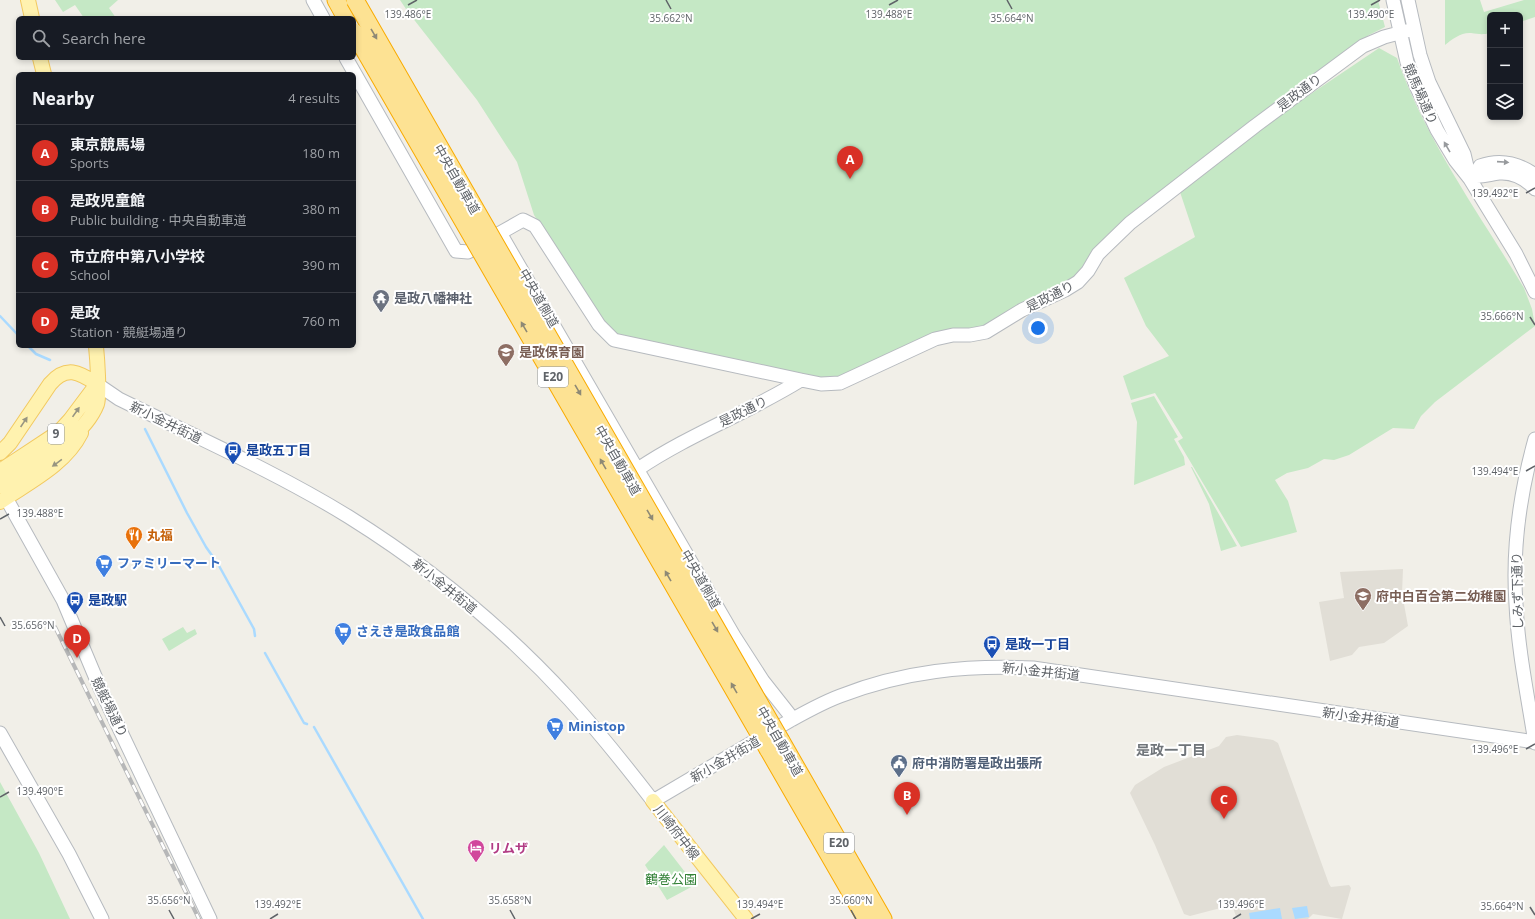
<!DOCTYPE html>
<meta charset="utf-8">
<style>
body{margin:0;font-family:"Open Sans","Noto Sans JP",sans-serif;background:#242831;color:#f1f3f6}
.controls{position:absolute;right:12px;top:12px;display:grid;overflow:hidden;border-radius:6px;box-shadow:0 2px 6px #0003}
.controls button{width:36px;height:36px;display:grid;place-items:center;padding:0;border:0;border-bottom:1px solid #363941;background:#171b24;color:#f1f3f6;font:20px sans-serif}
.you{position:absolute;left:1038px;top:328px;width:14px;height:14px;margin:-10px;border:3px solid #fff;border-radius:50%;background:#1a73e8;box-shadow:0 0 0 6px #1a73e833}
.badge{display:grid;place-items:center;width:26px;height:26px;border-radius:50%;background:#d93025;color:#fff;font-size:13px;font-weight:700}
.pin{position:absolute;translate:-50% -33px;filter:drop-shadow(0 1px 2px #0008)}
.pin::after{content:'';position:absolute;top:21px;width:14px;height:12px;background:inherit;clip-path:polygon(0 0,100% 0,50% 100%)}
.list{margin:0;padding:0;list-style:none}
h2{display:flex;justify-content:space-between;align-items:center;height:52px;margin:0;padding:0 16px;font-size:17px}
h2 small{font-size:13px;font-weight:400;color:#9ea1a6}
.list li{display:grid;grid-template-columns:26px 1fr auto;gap:12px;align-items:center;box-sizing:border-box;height:56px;padding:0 16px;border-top:1px solid #363941}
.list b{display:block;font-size:15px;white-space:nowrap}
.list p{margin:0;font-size:13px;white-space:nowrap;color:#9ea1a6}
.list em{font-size:13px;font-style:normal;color:#9ea1a6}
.icon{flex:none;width:22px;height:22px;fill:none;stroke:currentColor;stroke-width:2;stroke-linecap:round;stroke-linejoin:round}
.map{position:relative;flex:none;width:1535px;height:919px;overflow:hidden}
.search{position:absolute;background:#171b24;box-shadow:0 2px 6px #0003;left:16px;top:16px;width:340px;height:44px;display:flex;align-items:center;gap:10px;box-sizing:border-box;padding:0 14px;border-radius:6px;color:#9ea1a6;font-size:15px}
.panel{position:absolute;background:#171b24;box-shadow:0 2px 6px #0003;left:16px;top:72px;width:340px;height:276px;border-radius:6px}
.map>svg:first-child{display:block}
.education{fill:#e1ded6}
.green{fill:#c5e8c5}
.water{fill:#aadaff}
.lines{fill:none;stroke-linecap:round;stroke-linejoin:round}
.stream{stroke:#aadaff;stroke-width:2.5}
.secondary-casing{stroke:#b6babf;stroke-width:15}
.primary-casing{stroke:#f2c960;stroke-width:16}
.highway-casing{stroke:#f9ab00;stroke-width:19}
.secondary{stroke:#fff;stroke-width:13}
.primary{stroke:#fff2af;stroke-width:14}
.highway{stroke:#fde293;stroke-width:17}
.rail-casing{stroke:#b6b7b8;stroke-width:4}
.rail{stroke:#fff;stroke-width:2.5;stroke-dasharray:8;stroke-linecap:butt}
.highway-bridge-casing{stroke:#f9ab00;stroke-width:19;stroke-linecap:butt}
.highway-bridge{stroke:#fde293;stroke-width:17}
.oneway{fill:#8e8975}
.oneway2{fill:#979a9d}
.oneway3{fill:#979581}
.ticks{fill:none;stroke:#5f6368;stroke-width:1.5}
.labels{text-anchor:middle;stroke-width:4;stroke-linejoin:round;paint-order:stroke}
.shield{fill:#fff;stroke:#8f9295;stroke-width:1}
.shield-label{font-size:12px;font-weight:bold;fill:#5f6368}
.street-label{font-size:13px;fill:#5f6368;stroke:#fff}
.worship-label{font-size:13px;font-weight:bold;fill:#5b616d;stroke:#fff;text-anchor:start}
.education-label{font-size:13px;font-weight:bold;fill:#785e54;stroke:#fff;text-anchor:start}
.transit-label{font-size:13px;font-weight:bold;fill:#164399;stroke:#fff;text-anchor:start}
.food-label{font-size:13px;font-weight:bold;fill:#c56008;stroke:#fff;text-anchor:start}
.shop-label{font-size:13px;font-weight:bold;fill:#366cbe;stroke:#fff;text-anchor:start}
.service-label{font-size:13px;font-weight:bold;fill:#4e5e75;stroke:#fff;text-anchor:start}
.hotel-label{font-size:13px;font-weight:bold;fill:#b23c85;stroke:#fff;text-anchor:start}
.park-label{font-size:13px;fill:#348238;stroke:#fff}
.neighbourhood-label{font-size:14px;font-weight:bold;fill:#70757a;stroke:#fff}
.ticks-label{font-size:10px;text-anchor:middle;fill:#5f6368;stroke:#fff;stroke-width:4;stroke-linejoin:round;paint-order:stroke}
</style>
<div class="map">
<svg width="1535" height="919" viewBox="0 0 1535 919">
<rect width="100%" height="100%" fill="#f1efe8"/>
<path class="education" d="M1403 569 1402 593 1408 626 1384 643 1359 647 1352 655 1330 661 1319 602 1344 598 1340 572Z
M1237 735 1273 740 1278 743 1329 884 1331 887 1349 885 1351 888 1342 919 1313 914 1308 919H1237L1232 905 1190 916 1184 914 1155 845 1130 793 1135 785 1164 767 1219 746 1226 737Z"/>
<path class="green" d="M55 0H118L109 8 116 18H84L75 5 63 12Z
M400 0H1378L1385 27 1369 35 1262 114 1107 235 1091 254 1073 280 990 324 846 376 822 379 612 336 534 215 517 162 477 100 408 12Z
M1445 0H1480L1484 12 1524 0H1535V17L1520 22V15H1490V33C1482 35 1479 34 1471 33 1462 32 1452 39 1445 45Z
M1379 48 1397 58C1426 141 1479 213 1524 288L1532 309 1535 326 1435 402 1421 416 1414 429 1393 428 1349 455 1334 460 1324 459 1308 468 1287 473 1275 480 1288 501 1297 532 1241 547 1178 441 1183 438 1155 393 1131 400 1123 376 1169 356 1146 326 1124 278 1195 237 1180 192 1247 137Z
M1154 396 1178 437 1174 439 1184 457 1185 465 1134 485 1137 422 1131 403Z
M1191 467H1192L1237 546 1221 551 1209 504Z
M183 627 187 633 195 629 197 634 169 651 162 639Z
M0 782 39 853 70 919H0Z
M664 845 695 885 667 900 645 865Z"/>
<path class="water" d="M1307 906 1309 917 1295 919 1292 908Z
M1280 908 1282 919H1250L1249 913Z"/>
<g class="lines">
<path class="stream" d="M0 316 18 335
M28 346 36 354 50 360
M145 429 187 513 206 547 218 564 254 629 255 636
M265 653 304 723 307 724
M314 727 423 919"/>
<defs>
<path id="secondary" d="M313 0 323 18
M1393 0 1407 62 1417 88 1437 130 1455 160 1470 179 1516 254 1535 292
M1408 0 1420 55 1429 82 1464 154 1469 175
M346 58 456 251 468 252 500 233 734 636 763 681 793 719
M1474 176C1483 177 1490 174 1499 173 1513 172 1526 179 1535 189
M1470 179 1474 176 1480 166C1500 159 1518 163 1535 175
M500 233 523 220 535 226 599 325 614 340 801 380
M97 384 119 399C196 437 276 472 349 517 429 567 505 629 569 699 598 731 626 766 653 801 692 778 731 755 770 732 793 719 816 705 840 696 904 671 966 665 1033 668L1535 742
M1535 439C1520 493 1512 548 1516 604 1518 651 1528 697 1535 743
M638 469C690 434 748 413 801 380L821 384 840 383 935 339 953 335H970L986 332 1022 310 1065 290 1078 282 1088 271 1098 254 1130 223 1255 126 1363 46 1384 37 1414 29
M6 498 63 600 100 688 210 919
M0 733 69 854 102 919"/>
<path id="primary" d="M28 0 32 18
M40 58 44 74
M0 453 10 443 50 384C66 365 79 372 97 384
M0 471 59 432 70 420 97 384
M0 486C31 465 83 440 97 404 100 396 97 356 96 346
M0 502C29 482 65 465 81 433
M653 801 746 919"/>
<path id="highway" d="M336 0 346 18
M781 741 883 919
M768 749 866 919"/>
</defs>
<use href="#secondary" class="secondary-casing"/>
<use href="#primary" class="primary-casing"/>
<use href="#highway" class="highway-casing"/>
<use href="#secondary" class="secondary"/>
<use href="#primary" class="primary"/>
<use href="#highway" class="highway"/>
<defs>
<path id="rail" d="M55 627 199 919"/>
</defs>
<use href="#rail" class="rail-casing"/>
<use href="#rail" class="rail"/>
<defs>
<path id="highway-bridge" d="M355 0 781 741
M354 32 768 749"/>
</defs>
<use href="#highway-bridge" class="highway-bridge-casing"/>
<use href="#highway-bridge" class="highway-bridge"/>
</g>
<defs><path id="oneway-solid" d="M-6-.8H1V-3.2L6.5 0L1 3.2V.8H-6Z"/></defs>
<g class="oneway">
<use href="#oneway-solid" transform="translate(374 34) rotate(60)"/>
<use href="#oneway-solid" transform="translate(524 327) rotate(-120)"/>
<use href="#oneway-solid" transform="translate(578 390) rotate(60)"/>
<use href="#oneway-solid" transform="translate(603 464) rotate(-120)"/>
<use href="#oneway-solid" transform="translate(650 515) rotate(60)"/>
<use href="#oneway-solid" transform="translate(668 576) rotate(-120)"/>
<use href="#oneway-solid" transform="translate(715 627) rotate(60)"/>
<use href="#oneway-solid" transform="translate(734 688) rotate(-120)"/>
</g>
<g class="oneway2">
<use href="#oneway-solid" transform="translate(1447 147) rotate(-120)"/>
<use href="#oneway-solid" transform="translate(1503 162) rotate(4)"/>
</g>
<g class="oneway3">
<use href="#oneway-solid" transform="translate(76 412) rotate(-55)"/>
<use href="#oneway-solid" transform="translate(24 422) rotate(-56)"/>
<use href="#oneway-solid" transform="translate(57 463) rotate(144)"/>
</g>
<path class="ticks" d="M666 0 671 9M1007 0 1012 9M408 5 417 0M889 5 898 0M1371 5 1380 0M1526 193 1535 188M1530 317 1535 325M1526 471 1535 466M0 519 9 514M0 617 5 626M1526 749 1535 744M0 797 9 792M1530 907 1535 915M169 910 174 919M510 910 515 919M851 910 856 919M270 919 278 914M751 919 760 914M1233 919 1241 914"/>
<defs>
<symbol id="temple-pin" viewBox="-11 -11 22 30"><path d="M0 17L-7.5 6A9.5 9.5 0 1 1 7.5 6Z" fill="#6b7280" stroke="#fff"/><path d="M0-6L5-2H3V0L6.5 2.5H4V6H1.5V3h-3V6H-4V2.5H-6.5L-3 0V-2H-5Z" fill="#fff"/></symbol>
<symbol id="school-pin" viewBox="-11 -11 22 30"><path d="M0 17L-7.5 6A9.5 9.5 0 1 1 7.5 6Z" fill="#8d6e63" stroke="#fff"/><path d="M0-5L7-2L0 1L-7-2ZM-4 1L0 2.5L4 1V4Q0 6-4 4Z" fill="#fff"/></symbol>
<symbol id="bus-pin" viewBox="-11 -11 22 30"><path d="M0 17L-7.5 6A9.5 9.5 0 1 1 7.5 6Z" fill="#1a4fb4" stroke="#fff"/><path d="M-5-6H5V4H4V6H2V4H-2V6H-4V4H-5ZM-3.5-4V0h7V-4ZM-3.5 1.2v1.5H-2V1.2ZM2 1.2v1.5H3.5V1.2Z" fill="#fff"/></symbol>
<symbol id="restaurant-pin" viewBox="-11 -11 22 30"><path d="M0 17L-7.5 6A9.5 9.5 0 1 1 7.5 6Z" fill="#e8710a" stroke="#fff"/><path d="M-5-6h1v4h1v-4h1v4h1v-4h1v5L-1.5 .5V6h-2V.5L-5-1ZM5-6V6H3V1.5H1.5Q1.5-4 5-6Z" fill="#fff"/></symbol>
<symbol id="supermarket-pin" viewBox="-11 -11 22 30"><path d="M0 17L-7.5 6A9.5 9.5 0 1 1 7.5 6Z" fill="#3f7fe0" stroke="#fff"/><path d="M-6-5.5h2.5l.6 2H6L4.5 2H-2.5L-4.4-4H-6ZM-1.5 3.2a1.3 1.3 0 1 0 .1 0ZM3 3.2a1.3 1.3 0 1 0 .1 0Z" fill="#fff"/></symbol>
<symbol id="civic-pin" viewBox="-11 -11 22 30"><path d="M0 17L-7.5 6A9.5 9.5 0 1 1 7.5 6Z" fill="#5c6f8a" stroke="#fff"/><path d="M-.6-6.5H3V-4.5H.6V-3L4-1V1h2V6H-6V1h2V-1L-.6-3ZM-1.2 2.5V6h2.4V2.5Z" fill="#fff"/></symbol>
<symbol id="hotel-pin" viewBox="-11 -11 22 30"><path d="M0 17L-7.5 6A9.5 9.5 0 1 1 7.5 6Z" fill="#d1479c" stroke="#fff"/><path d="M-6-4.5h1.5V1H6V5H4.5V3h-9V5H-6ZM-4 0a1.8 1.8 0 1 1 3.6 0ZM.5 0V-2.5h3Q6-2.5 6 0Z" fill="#fff"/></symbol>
</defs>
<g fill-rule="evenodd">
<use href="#temple-pin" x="371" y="288" width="20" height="27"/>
<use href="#school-pin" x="496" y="342" width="20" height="27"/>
<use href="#bus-pin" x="223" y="440" width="20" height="27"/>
<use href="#restaurant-pin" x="124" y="525" width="20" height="27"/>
<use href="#supermarket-pin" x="94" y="553" width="20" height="27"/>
<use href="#school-pin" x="1353" y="586" width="20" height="27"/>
<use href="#bus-pin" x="65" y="590" width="20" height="27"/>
<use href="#supermarket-pin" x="333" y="621" width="20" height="27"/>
<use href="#bus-pin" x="982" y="634" width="20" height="27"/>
<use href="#supermarket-pin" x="545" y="716" width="20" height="27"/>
<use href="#civic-pin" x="889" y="753" width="20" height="27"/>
<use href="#hotel-pin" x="466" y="838" width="20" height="27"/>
</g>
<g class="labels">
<g class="shield">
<rect x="538" y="367" width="30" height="20" rx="3"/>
<rect x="48" y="424" width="16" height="20" rx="3"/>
<rect x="824" y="833" width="30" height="20" rx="3"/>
</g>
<g class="shield-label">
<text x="553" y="381">E20</text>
<text x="56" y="438">9</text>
<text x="839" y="847">E20</text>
</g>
<g class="street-label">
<text transform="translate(1299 92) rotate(-37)" y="5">是政通り</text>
<text transform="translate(1421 94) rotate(66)" y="5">競馬場通り</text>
<text transform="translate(457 179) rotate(60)" y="5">中央自動車道</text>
<text transform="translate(1050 296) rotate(-27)" y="5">是政通り</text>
<text transform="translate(539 298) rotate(60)" y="5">中央道側道</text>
<text transform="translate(743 411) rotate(-26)" y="5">是政通り</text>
<text transform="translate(166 422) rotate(26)" y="5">新小金井街道</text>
<text transform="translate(618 460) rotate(60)" y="5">中央自動車道</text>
<text transform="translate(701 579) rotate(60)" y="5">中央道側道</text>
<text transform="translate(445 586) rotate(39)" y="5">新小金井街道</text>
<text transform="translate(1517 591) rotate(-91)" y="5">しみず下通り</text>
<text transform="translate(1041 671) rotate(6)" y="5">新小金井街道</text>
<text transform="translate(110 707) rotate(64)" y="5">競艇場通り</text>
<text transform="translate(1361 717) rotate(8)" y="5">新小金井街道</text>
<text transform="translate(780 741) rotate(60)" y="5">中央自動車道</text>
<text transform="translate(725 759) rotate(-30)" y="5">新小金井街道</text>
<text transform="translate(677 832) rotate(52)" y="5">川崎府中線</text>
</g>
<g class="worship-label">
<text x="394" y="303">是政八幡神社</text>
</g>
<g class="education-label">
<text x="519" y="357">是政保育園</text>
<text x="1376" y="601">府中白百合第二幼稚園</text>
</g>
<g class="transit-label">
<text x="246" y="455">是政五丁目</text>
<text x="88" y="605">是政駅</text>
<text x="1005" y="649">是政一丁目</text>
</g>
<g class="food-label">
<text x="147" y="540">丸福</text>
</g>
<g class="shop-label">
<text x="117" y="568">ファミリーマート</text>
<text x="356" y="636">さえき是政食品館</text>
<text x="568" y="731">Ministop</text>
</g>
<g class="service-label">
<text x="912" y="768">府中消防署是政出張所</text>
</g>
<g class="hotel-label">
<text x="489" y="853">リムザ</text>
</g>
<g class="park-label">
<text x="671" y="884">鶴巻公園</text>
</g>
<g class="neighbourhood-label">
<text x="1171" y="755">是政一丁目</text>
</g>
</g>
<g class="ticks-label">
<text x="408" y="18">139.486°E</text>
<text x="889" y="18">139.488°E</text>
<text x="1371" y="18">139.490°E</text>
<text x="671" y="22">35.662°N</text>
<text x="1012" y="22">35.664°N</text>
<text x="1495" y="197">139.492°E</text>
<text x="1502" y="320">35.666°N</text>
<text x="1495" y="475">139.494°E</text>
<text x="40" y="517">139.488°E</text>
<text x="33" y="629">35.656°N</text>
<text x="1495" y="753">139.496°E</text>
<text x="40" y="795">139.490°E</text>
<text x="169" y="904">35.656°N</text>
<text x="510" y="904">35.658°N</text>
<text x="851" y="904">35.660°N</text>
<text x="278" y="908">139.492°E</text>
<text x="760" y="908">139.494°E</text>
<text x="1241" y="908">139.496°E</text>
<text x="1502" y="910">35.664°N</text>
</g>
</svg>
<div class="controls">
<button>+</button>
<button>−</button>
<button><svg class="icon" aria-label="layers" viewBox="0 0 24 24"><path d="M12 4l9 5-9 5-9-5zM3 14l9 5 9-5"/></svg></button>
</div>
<div class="you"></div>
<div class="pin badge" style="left:850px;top:179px">A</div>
<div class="pin badge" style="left:907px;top:815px">B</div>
<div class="pin badge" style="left:1224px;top:819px">C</div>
<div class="pin badge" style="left:77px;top:658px">D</div>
<div class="search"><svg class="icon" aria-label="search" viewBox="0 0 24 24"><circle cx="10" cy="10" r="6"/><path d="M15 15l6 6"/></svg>Search here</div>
<section class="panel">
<h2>Nearby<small>4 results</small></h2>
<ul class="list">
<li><span class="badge">A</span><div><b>東京競馬場</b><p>Sports</p></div><em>180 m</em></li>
<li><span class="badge">B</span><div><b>是政児童館</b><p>Public building · 中央自動車道</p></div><em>380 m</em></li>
<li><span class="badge">C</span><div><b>市立府中第八小学校</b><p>School</p></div><em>390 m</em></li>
<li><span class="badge">D</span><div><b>是政</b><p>Station · 競艇場通り</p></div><em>760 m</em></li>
</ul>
</section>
</div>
